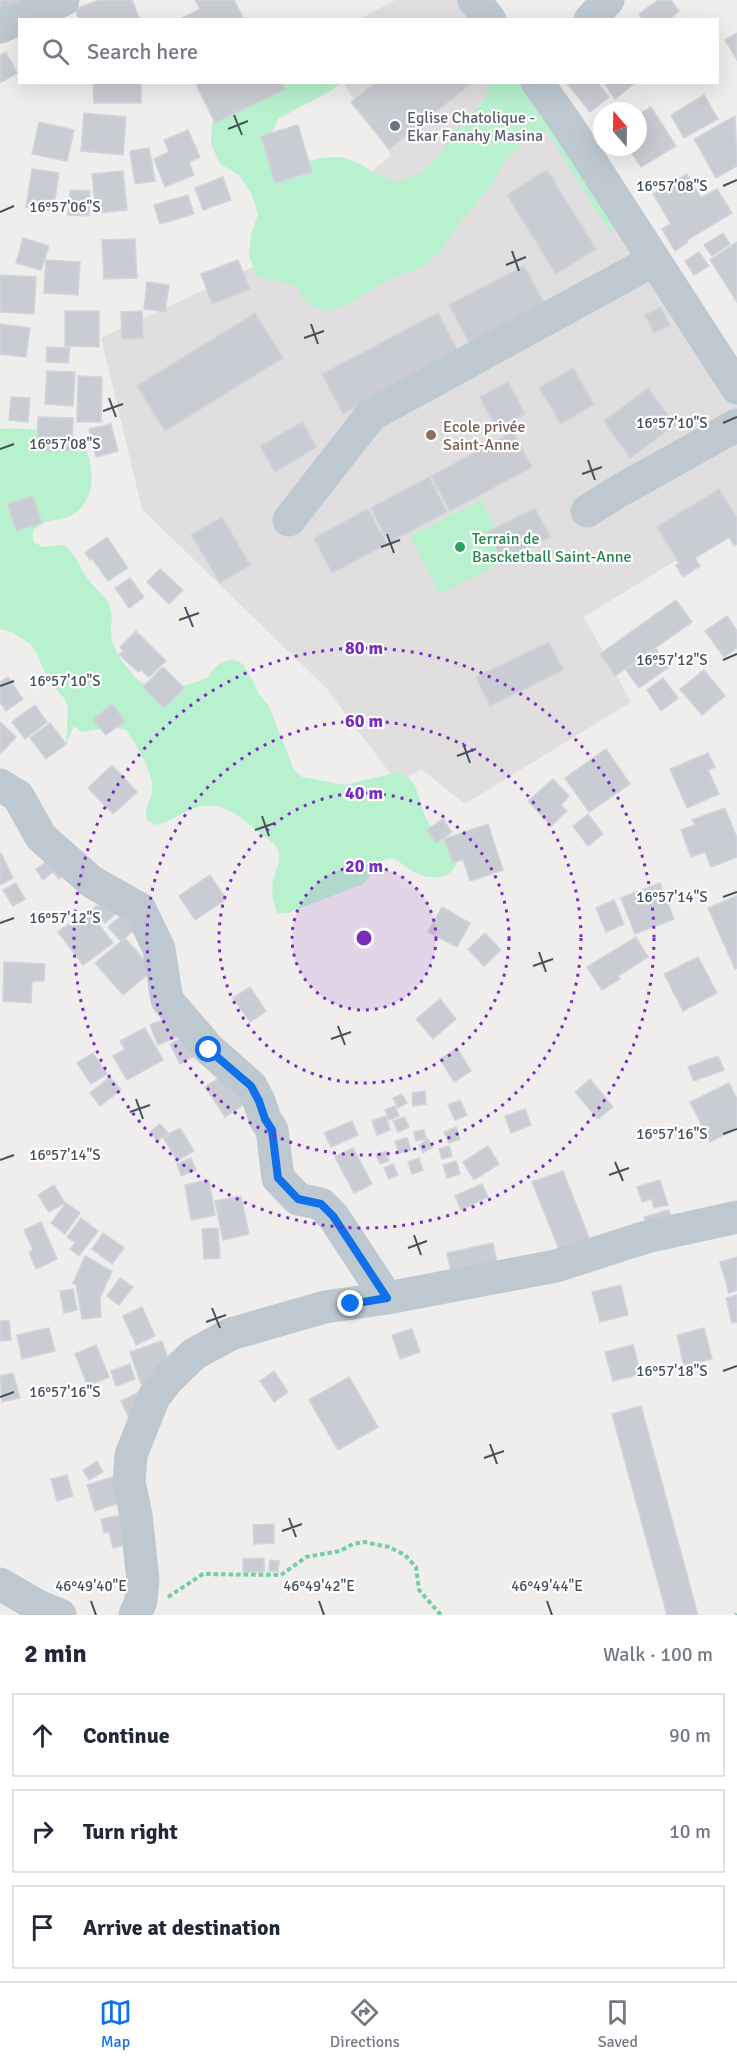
<!DOCTYPE html>
<meta charset="utf-8">
<style>
body{margin:0;font-family:Signika,sans-serif;background:#f2f2f3;color:#1f2937}
.compass{position:absolute;left:593px;top:102px;width:54px;height:54px;border-radius:50%;background:#fff;box-shadow:0 6px 24px #0002;rotate:340deg}
.stop{position:absolute;width:18px;height:18px;margin:-14px;border:4px solid #0f70e9;border-radius:50%;background:#fff}
.stop.end{background:#0f70e9;border-color:#fff;box-shadow:0 2px 6px #0008}
.list{margin:0;padding:0;list-style:none}
h2{display:flex;justify-content:space-between;align-items:center;height:78px;margin:0;padding:0 24px;font-size:26px}
h2 small{font-size:20px;font-weight:400;color:#747a83}
.list li{display:grid;grid-template-columns:39px 1fr auto;gap:18px;align-items:center;box-sizing:border-box;height:84px;margin:0 12px 12px;padding:0 12px;border:2px solid #e0e1e3;border-radius:0px}
.list b{display:block;font-size:22px;white-space:nowrap}
.list em{font-size:20px;font-style:normal;color:#747a83}
.icon{flex:none;width:33px;height:33px;fill:none;stroke:currentColor;stroke-width:2;stroke-linecap:round;stroke-linejoin:round}
.map{position:relative;flex:none;width:737px;height:1615px;overflow:hidden}
.search{position:absolute;background:#fff;box-shadow:0 6px 24px #0002;left:18px;right:18px;top:18px;height:66px;display:flex;align-items:center;gap:15px;box-sizing:border-box;padding:0 21px;border-radius:0px;color:#747a83;font-size:22px}
.sheet{height:366px;background:#fff}
nav{display:flex;justify-content:space-around;align-items:center;box-sizing:border-box;height:84px;border-top:2px solid #e0e1e3;background:#fff;font-size:16px;color:#747a83}
nav a{display:grid;justify-items:center;gap:3px}
nav .on{color:#0f70e9}
.map>svg:first-child{display:block}
.education{fill:#e1dedf}
.green{fill:#b8f1ce}
.building{fill:#caccd3;stroke:#d1d4da;stroke-width:1.5}
.lines{fill:none;stroke-linecap:round;stroke-linejoin:round}
.path{stroke:#6fd1a0;stroke-width:4;stroke-dasharray:4.5 3;stroke-linecap:butt}
.minor{stroke:#bdc8d1;stroke-width:33}
.route{stroke:#0f70e9;stroke-width:8}
.ticks{fill:none;stroke:#45515c;stroke-width:2}
.ring{fill:none;stroke:#7b2cbf;stroke-width:3;stroke-dasharray:3 6}
.worship-dot{fill:#6b7280;stroke:#fff;stroke-width:2}
.education-dot{fill:#8d6e63;stroke:#fff;stroke-width:2}
.leisure-dot{fill:#2e9e5b;stroke:#fff;stroke-width:2}
.labels{text-anchor:middle;stroke-width:4.5;stroke-linejoin:round;paint-order:stroke}
.worship-label{font-size:16px;fill:#5b616d;stroke:#fff;text-anchor:start}
.education-label{font-size:16px;fill:#785e54;stroke:#fff;text-anchor:start}
.leisure-label{font-size:16px;fill:#27864d;stroke:#fff;text-anchor:start}
.ticks-label{font-size:15px;text-anchor:middle;fill:#45515c;stroke:#fff;stroke-width:4.5;stroke-linejoin:round;paint-order:stroke}
.centre{fill:#7b2cbf;stroke:#fff;stroke-width:3}
.ring-label{font-size:18px;text-anchor:middle;font-weight:bold;fill:#7b2cbf;stroke:#fff;stroke-width:4.5;stroke-linejoin:round;paint-order:stroke}
</style>
<div class="map">
<svg width="737" height="1615" viewBox="0 0 737 1615">
<rect width="100%" height="100%" fill="#f0eded"/>
<path class="education" d="M395 0H486L503 20H358Z
M343 83H548L737 360V523L584 617 631 702 465 804 421 769 398 784 327 689 142 509 101 338 268 260 391 155Z"/>
<path class="green" d="M289 83H340L332 90 278 119 270 138 298 166 319 158 341 157 361 164 378 176 399 182 420 173 442 152 453 133 484 100 489 83H544L628 218 610 232 547 131 537 133 528 138 506 159 491 186 463 218 440 252 423 266 384 282 348 304 328 312 308 304 295 286 256 276 249 255 251 235 258 214 251 193 239 175 220 164 211 144 212 123Z
M0 429C29 427 60 431 85 447 95 469 96 501 72 515 65 520 57 519 49 521 43 523 38 526 33 530V541L42 547 64 545C76 554 79 567 88 579 95 589 107 596 110 608 114 619 109 630 112 640 114 650 120 657 125 665 130 670 135 678 141 682 158 693 192 686 208 677 214 666 221 662 233 659L243 664 254 683 258 693 269 706 294 770 302 777 345 785 398 772 408 777 415 785 425 816 430 825 458 844C463 869 446 883 421 875 410 872 403 863 393 858L383 860 363 884 288 913H277C272 899 270 887 275 873 277 867 280 862 279 855 278 843 263 836 255 829 231 810 217 797 185 812 175 817 167 823 156 825L147 820C144 806 149 804 152 792 155 775 136 744 126 730L112 727 82 732 74 726 66 744 68 708 64 698 49 682 36 652 30 644 12 632 0 629Z
M481 500 511 558 440 594 410 536Z"/>
<path class="building" d="M0 0H25L0 15Z
M99 0H132L140 20H79L75 9Z
M195 0H234L244 20H183L182 18 200 9Z
M658 0H671L679 11 668 20H643L639 14Z
M737 33V60L725 40Z
M6 52 17 73 0 83V55Z
M93 82H141V103H94Z
M195 82H282L285 89 215 123Z
M376 82H473L389 149 351 102Z
M566 82H597L609 97 590 112Z
M603 82H636L615 99Z
M704 95 718 119 684 138 671 115Z
M651 107 676 146 641 167 628 147H638V115Z
M84 113 126 117 123 155 81 151Z
M735 116 737 166 716 178 694 139Z
M39 122 74 130 67 161 32 154Z
M298 125 312 172 275 183 261 136Z
M188 130 200 157 189 162 194 175 165 187 154 159 169 152 164 140Z
M149 148 155 181 135 184 130 151Z
M32 169 59 173 53 211 26 207Z
M547 170 596 249 556 274 507 195Z
M123 171 127 210 96 213 92 174Z
M687 174 701 198 717 189 732 213 687 240 688 242 675 251 662 229 671 224 653 194Z
M223 177 231 200 203 210 195 188Z
M70 190 90 191 89 216 68 215Z
M188 195 194 214 160 224 154 205Z
M723 233 730 244 712 256 704 245Z
M23 238 49 246 41 270 16 263Z
M135 239 137 278 104 279 102 240Z
M737 242V302L710 260Z
M699 252 709 266 694 275 685 261Z
M46 260 80 262 78 295 44 293Z
M238 260 250 289 212 304 201 274Z
M524 266 545 305 470 344 449 305Z
M0 275 36 277 34 314 0 312Z
M147 282 169 285 165 312 144 309Z
M661 307 670 326 654 333 645 315Z
M65 311H99V347L65 346Z
M142 311 143 338 122 339 121 312Z
M255 313 283 358 165 431 137 386Z
M438 313 459 353 343 414 322 374Z
M0 324 30 328 26 357 0 354Z
M47 347 70 348 68 363 46 362Z
M573 368 594 404 561 424 539 388Z
M47 371 75 372 73 406 45 404Z
M78 376 102 377 101 422H77Z
M508 382 525 414 496 428 480 397Z
M648 388 675 425 630 458 604 421Z
M11 397 30 398 28 422 9 420Z
M38 417 73 418 72 451 37 450Z
M302 422 317 447 275 472 260 446Z
M111 424 118 451 96 457 89 429Z
M513 432 532 467 450 511 431 476Z
M429 477 447 512 389 543 371 508Z
M719 489 737 518V544L734 546 729 537 695 558 700 566 683 577 676 565 679 563 657 527Z
M33 496 42 523 16 531 8 504Z
M535 508 550 537 503 561 487 532Z
M368 509 387 544 332 573 314 538Z
M222 517 250 565 220 583 191 535Z
M107 537 128 568 108 581 92 558 90 560 85 553Z
M160 569 183 590 169 604 147 582Z
M130 578 144 597 129 608 115 588Z
M676 600 692 622 615 676 600 654Z
M727 616 737 631V648L724 657 705 631Z
M136 631 166 661 149 677 141 670 138 672 119 654 123 651 120 647Z
M549 642 563 670 490 706 476 677Z
M656 649 669 667 639 688 626 670Z
M163 667 184 688 164 708 143 687Z
M704 670 725 696 702 715 680 689Z
M8 677 23 699 6 711 0 702V682Z
M663 678 678 698 661 711 647 690Z
M112 704 125 721 106 735 93 719Z
M35 705 47 722 25 739 12 722Z
M0 722 16 737 1 753 0 752Z
M50 723 66 744 46 759 30 738Z
M606 749 630 784 589 812 565 778Z
M708 753 715 767 708 770 719 794 687 808 670 769Z
M112 765 137 792 113 814 88 788Z
M553 779 569 796 561 805 567 811 551 826 528 801Z
M725 808 737 838V857L711 867 705 852 691 857 681 830 695 825 692 820Z
M588 814 603 834 588 846 573 826Z
M443 819 452 832 436 843 427 830Z
M488 824 503 870 470 881 463 859 453 863 444 839Z
M1 853 13 878 0 885V854Z
M58 854 70 871 59 879 53 872 43 880 36 869Z
M210 875 226 899 195 920 179 896Z
M16 883 25 899 13 906 3 890Z
M660 883 674 919 635 934 621 898Z
M110 895 122 909 105 923 93 909Z
M737 896V968L735 969 708 908Z
M614 900 624 924 606 932 596 908Z
M442 907 470 923 457 947 428 932Z
M88 910 113 943 83 965 58 932Z
M124 913 137 928 121 941 108 927Z
M485 933 501 950 484 966 468 949Z
M636 937 648 957 618 976 620 979 602 990 587 967Z
M125 938 153 970 123 995 95 963Z
M698 957 717 993 683 1011 664 974Z
M4 962 45 964 44 981H32L31 1003 3 1001Z
M250 987 266 1011 250 1022 233 998Z
M440 999 456 1019 433 1039 416 1019Z
M176 1015 184 1034 158 1045 150 1025Z
M145 1028 163 1060 127 1080 113 1056 125 1049 120 1041Z
M186 1035 197 1055 180 1064 170 1044Z
M457 1048 471 1071 454 1082 440 1059Z
M93 1053 107 1074 91 1084 77 1063Z
M718 1056 724 1070 694 1081 688 1067Z
M226 1073 246 1103 225 1117 205 1087Z
M110 1077 121 1090 100 1106 90 1093Z
M590 1079 613 1107 598 1119 575 1092Z
M729 1083 737 1099V1128L710 1142 690 1102Z
M425 1091 426 1104 413 1106 412 1093Z
M402 1094 407 1103 398 1108 393 1098Z
M460 1100 467 1115 455 1120 448 1105Z
M395 1106 399 1116 389 1120 385 1110Z
M525 1109 531 1125 511 1133 505 1116Z
M386 1116 390 1130 377 1135 372 1121Z
M404 1117 409 1127 398 1132 393 1121Z
M352 1121 358 1135 331 1147 324 1133Z
M160 1124 168 1133 157 1141 150 1132Z
M456 1127 460 1139 449 1143 444 1132Z
M180 1128 194 1151 177 1161 163 1137Z
M424 1130 426 1139 416 1141 414 1132Z
M407 1138 411 1150 399 1153 395 1141Z
M428 1139 433 1147 423 1153 419 1145Z
M449 1146 452 1156 442 1159 439 1149Z
M488 1146 499 1164 474 1180 463 1162Z
M353 1148 372 1184 354 1193 335 1157Z
M386 1151 389 1161 380 1164 376 1155Z
M191 1158 196 1170 181 1176 177 1164Z
M419 1158 423 1170 412 1174 408 1162Z
M456 1161 460 1174 447 1178 443 1165Z
M393 1164 398 1175 389 1179 384 1168Z
M563 1171 595 1253 565 1264 532 1182Z
M209 1180 215 1215 191 1220 185 1185Z
M660 1180 668 1205 654 1208 652 1199 642 1202 637 1187Z
M482 1184 488 1197 461 1210 455 1196Z
M54 1185 65 1203 49 1212 38 1195Z
M241 1196 249 1234 223 1240 215 1201Z
M66 1203 80 1213 65 1234 51 1223Z
M669 1210 673 1226 648 1232 644 1217Z
M81 1218 98 1231 79 1256 70 1249 75 1243 67 1237Z
M41 1222 57 1259 36 1269 29 1252 33 1250 24 1230Z
M218 1228 220 1258 204 1259 202 1229Z
M103 1233 124 1248 112 1264 92 1249Z
M493 1243 499 1273 454 1286 447 1253Z
M85 1256 112 1271 100 1298 101 1317 82 1319 76 1285 73 1283Z
M737 1257V1290L729 1293 720 1262Z
M120 1278 133 1287 119 1305 107 1296Z
M621 1285 628 1315 600 1322 592 1292Z
M73 1289 77 1310 64 1313 60 1291Z
M737 1295V1322L732 1323 726 1298Z
M142 1307 155 1336 136 1345 123 1316Z
M9 1320 11 1340 0 1341V1321Z
M49 1328 55 1351 22 1359 17 1335Z
M704 1328 712 1359 684 1366 677 1335Z
M412 1329 420 1352 400 1359 392 1335Z
M162 1341 173 1374 141 1384 130 1352Z
M96 1345 109 1377 88 1386 75 1354Z
M633 1345 641 1374 613 1381 605 1352Z
M130 1364 135 1379 116 1386 111 1371Z
M274 1371 288 1392 274 1402 260 1381Z
M13 1373 20 1398 2 1402 0 1376Z
M349 1377 378 1427 338 1450 309 1400Z
M139 1392 130 1420 121 1401Z
M641 1406 698 1615H667L612 1414Z
M97 1461 103 1472 89 1480 83 1470Z
M67 1475 73 1496 57 1501 51 1479Z
M116 1476 125 1501 95 1511 87 1485Z
M121 1515 129 1544 113 1548 109 1532 104 1533 101 1519Z
M274 1524V1543L254 1544 253 1525Z
M264 1558V1572H243V1559Z
M270 1560 279 1561 278 1572 269 1571Z"/>
<g class="lines">
<path class="path" d="M168 1597 203 1574 281 1575 306 1557 340 1551 353 1544 364 1542 389 1547 405 1555 416 1567 419 1590 441 1615
M736 1615 737 1614"/>
<path class="minor" d="M474 0 490 20
M590 20 608 0
M0 27 63 0
M537 82 566 123 737 388
M587 511 619 491 737 425
M289 520 371 415 654 260
M0 785 18 796 41 837 92 882 140 909 159 949 167 1000 209 1049 251 1086 259 1101 265 1119 272 1130 278 1178 298 1199 321 1204 333 1216 387 1298
M0 1584 38 1606 60 1615
M135 1615 141 1601 143 1580 136 1515 129 1482 131 1455 154 1397 168 1379 194 1354 231 1334 325 1307 387 1298 556 1266 646 1237 737 1217"/>
</g>
<g class="lines">
<path class="route" d="M209 1050 251 1086 259 1101 265 1119 272 1130 278 1178 298 1199 321 1204 333 1216 387 1298 351 1304"/>
</g>
<path class="ticks" d="M234 115 242 135M228 129 248 121M723 186 737 180M0 212 14 206M512 251 519 271M506 265 526 257M311 324 318 344M304 338 324 331M109 398 116 417M103 411 123 404M723 423 737 417M0 449 14 444M588 460 595 480M582 474 602 467M387 534 394 553M381 547 400 540M185 607 193 627M179 620 199 613M723 660 737 654M0 686 14 681M463 743 470 763M457 756 476 749M262 816 269 836M255 830 275 823M723 897 737 892M0 923 14 918M539 952 546 972M533 966 553 959M338 1026 345 1045M331 1039 351 1032M136 1099 143 1119M130 1112 150 1105M723 1134 737 1129M0 1160 14 1155M615 1162 623 1181M609 1175 629 1168M414 1235 421 1255M408 1248 427 1241M212 1308 220 1328M206 1322 226 1315M723 1371 737 1366M0 1397 14 1392M490 1444 497 1464M484 1458 504 1451M289 1518 296 1537M282 1531 302 1524M91 1601 96 1615M319 1601 324 1615M547 1601 552 1615"/>
<circle cx="364" cy="938" r="72" fill="#7b2cbf" fill-opacity=".12"/>
<g class="ring">
<circle cx="364" cy="938" r="72"/>
<circle cx="364" cy="938" r="145"/>
<circle cx="364" cy="938" r="217"/>
<circle cx="364" cy="938" r="290"/>
</g>
<circle class="worship-dot" cx="395" cy="126" r="6"/>
<circle class="education-dot" cx="431" cy="435" r="6"/>
<circle class="leisure-dot" cx="460" cy="547" r="6"/>
<g class="labels">
<g class="worship-label">
<text x="407" y="123">Eglise Chatolique -<tspan x="407" dy="18">Ekar Fanahy Masina</tspan></text>
</g>
<g class="education-label">
<text x="443" y="432">Ecole privée<tspan x="443" dy="18">Saint-Anne</tspan></text>
</g>
<g class="leisure-label">
<text x="472" y="544">Terrain de<tspan x="472" dy="18">Bascketball Saint-Anne</tspan></text>
</g>
</g>
<g class="ticks-label">
<text x="672" y="191">16°57'08"S</text>
<text x="65" y="212">16°57'06"S</text>
<text x="672" y="428">16°57'10"S</text>
<text x="65" y="449">16°57'08"S</text>
<text x="672" y="665">16°57'12"S</text>
<text x="65" y="686">16°57'10"S</text>
<text x="672" y="902">16°57'14"S</text>
<text x="65" y="923">16°57'12"S</text>
<text x="672" y="1139">16°57'16"S</text>
<text x="65" y="1160">16°57'14"S</text>
<text x="672" y="1376">16°57'18"S</text>
<text x="65" y="1397">16°57'16"S</text>
<text x="91" y="1591">46°49'40"E</text>
<text x="319" y="1591">46°49'42"E</text>
<text x="547" y="1591">46°49'44"E</text>
</g>
<circle cx="364" cy="938" r="9" class="centre"/>
<g class="ring-label">
<text x="364" y="654">80 m</text>
<text x="364" y="727">60 m</text>
<text x="364" y="799">40 m</text>
<text x="364" y="872">20 m</text>
</g>
</svg>
<svg class="compass" viewBox="-18 -18 36 36"><path d="M0-13l5 13h-10z" fill="#e53935"/><path d="M0 13l5-13h-10z" fill="#747a83"/></svg>
<div class="stop" style="left:209px;top:1050px"></div>
<div class="stop end" style="left:351px;top:1304px"></div>
<div class="search"><svg class="icon" aria-label="search" viewBox="0 0 24 24"><circle cx="10" cy="10" r="6"/><path d="M15 15l6 6"/></svg>Search here</div>
</div>
<section class="sheet">
<h2>2 min<small>Walk · 100 m</small></h2>
<ul class="list">
<li><svg class="icon" aria-label="ahead" viewBox="0 0 24 24"><path d="M12 20V5M6 11l6-6 6 6"/></svg><div><b>Continue</b></div><em>90 m</em></li>
<li><svg class="icon" aria-label="right" viewBox="0 0 24 24"><path d="M7 20v-9h11M14 6l5 5-5 5"/></svg><div><b>Turn right</b></div><em>10 m</em></li>
<li><svg class="icon" aria-label="arrive" viewBox="0 0 24 24"><path d="M6 21V4h12l-3 4 3 4H6"/></svg><div><b>Arrive at destination</b></div></li>
</ul>
</section>
<nav>
<a class="on"><svg class="icon" aria-label="map" viewBox="0 0 24 24"><path d="M3 6l6-2 6 2 6-2v14l-6 2-6-2-6 2zM9 4v14M15 6v14"/></svg>Map</a>
<a><svg class="icon" aria-label="directions" viewBox="0 0 24 24"><path d="M12 3l9 9-9 9-9-9zM9 14v-3h6M13 9l2 2-2 2"/></svg>Directions</a>
<a><svg class="icon" aria-label="saved" viewBox="0 0 24 24"><path d="M7 4h10v16l-5-4-5 4z"/></svg>Saved</a>
</nav>
